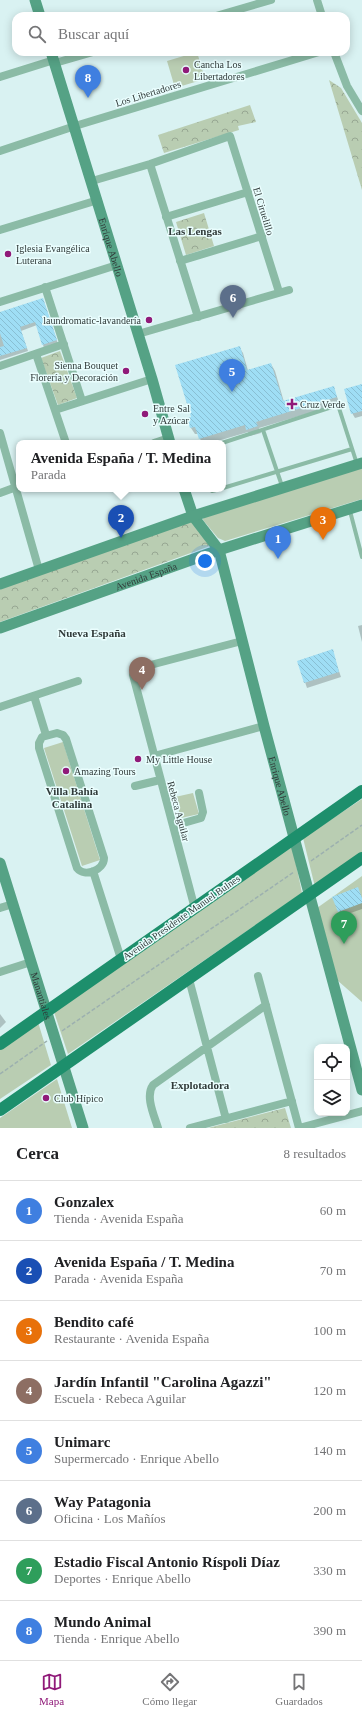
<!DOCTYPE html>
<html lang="es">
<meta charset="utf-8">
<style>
body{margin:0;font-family:"Times New Roman",serif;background:#f6f6f6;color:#202124}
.controls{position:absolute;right:12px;bottom:12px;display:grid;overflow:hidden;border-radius:8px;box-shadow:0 2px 10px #0003}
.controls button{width:36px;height:36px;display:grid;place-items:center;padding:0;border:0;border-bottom:1px solid #e0e0e0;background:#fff;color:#202124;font:20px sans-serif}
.you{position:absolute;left:205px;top:561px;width:14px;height:14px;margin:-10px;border:3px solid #fff;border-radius:50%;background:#1a73e8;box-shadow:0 0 0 6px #1a73e833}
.badge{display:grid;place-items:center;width:26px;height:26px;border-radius:50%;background:#901a79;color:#fff;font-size:13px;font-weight:700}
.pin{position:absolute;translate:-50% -33px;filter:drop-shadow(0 1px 2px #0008)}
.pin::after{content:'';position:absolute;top:21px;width:14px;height:12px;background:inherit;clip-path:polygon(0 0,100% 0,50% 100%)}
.popup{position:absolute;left:16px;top:440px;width:210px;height:52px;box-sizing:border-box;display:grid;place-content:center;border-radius:8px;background:#fff;filter:drop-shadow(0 1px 3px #0005);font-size:13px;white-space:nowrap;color:#757577}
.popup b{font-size:15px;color:#202124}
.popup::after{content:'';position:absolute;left:50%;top:100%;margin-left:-8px;border:8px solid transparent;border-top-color:#fff}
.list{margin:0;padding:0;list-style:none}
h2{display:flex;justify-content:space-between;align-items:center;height:52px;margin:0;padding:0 16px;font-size:17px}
h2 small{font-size:13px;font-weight:400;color:#757577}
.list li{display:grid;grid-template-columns:26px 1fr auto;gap:12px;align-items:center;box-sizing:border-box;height:60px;padding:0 16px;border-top:1px solid #e0e0e0}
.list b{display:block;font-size:15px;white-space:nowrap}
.list p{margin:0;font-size:13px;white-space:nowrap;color:#757577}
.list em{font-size:13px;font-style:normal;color:#757577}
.icon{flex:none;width:22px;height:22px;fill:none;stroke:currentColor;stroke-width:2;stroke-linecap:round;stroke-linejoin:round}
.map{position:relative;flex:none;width:362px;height:1128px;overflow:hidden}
.search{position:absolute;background:#fff;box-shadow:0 2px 10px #0003;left:12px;right:12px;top:12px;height:44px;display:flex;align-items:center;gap:10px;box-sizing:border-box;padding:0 14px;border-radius:12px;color:#757577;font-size:15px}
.sheet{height:532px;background:#fff}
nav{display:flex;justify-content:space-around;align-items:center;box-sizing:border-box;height:56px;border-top:1px solid #e0e0e0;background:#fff;font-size:11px;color:#757577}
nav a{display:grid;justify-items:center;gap:2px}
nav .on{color:#901a79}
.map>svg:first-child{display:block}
.grass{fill:#b9cdb2}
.forest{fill:url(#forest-crowns)}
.shadow{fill:#0003}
.building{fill:url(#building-back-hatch)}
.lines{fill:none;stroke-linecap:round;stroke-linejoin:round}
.path{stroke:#9cb0af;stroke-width:1.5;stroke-dasharray:4 2;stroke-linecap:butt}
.lane{stroke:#8bbba6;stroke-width:4}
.street{stroke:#8bbba6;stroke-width:8}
.secondary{stroke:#55a285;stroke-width:11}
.primary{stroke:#1d8f6c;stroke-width:12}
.poi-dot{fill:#901a79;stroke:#eafefe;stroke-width:1.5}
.labels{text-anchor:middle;stroke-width:3;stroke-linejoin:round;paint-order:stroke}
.poi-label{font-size:10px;fill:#303a39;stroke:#eafefe;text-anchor:start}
.street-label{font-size:10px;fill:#303a39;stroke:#eafefe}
.neighbourhood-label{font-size:11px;font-weight:bold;fill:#303a39;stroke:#eafefe}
</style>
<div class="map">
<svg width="362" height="1128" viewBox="0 0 362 1128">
<defs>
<pattern id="forest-crowns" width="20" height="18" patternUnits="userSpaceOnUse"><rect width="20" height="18" fill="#b9cdb2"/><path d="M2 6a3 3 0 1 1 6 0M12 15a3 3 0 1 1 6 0" fill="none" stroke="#97a792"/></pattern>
<pattern id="building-back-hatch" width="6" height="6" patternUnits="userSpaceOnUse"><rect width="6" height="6" fill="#9fdef5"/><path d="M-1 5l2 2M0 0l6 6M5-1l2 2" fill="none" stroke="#89bfd3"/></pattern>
</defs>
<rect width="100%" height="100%" fill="#d9f2f2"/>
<path class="grass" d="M197 52 205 79 175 88 167 61Z
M362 467V499L225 541 218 538 203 520 204 515Z
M63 742 100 860 82 866 44 748Z
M193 793 199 814 181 818 175 797Z
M362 799V855L315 887 303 838Z
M292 845 302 893 68 1054 54 1012Z
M362 876V1002L337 980 317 908Z
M38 1022 51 1065 0 1099V1049Z
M57 1079 72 1128H0V1118Z"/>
<path class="forest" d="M329 80 341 88 362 123V190Z
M250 105 256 122 238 126 239 130 164 153 158 135Z
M204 213 214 246 186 255 176 222Z
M60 351 77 398 58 405 41 358Z
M191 520 210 546 0 622V589Z
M285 1108 291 1128H208Z"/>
<path class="shadow" d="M44 302 58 344 44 348 37 325 21 331 28 351 0 360V313Z
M239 347 243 353 248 371 271 364 275 371 284 402 333 387 340 404 259 428 261 433 250 436 248 432 211 443H202L198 434H195L191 428 188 419 192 418Z
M362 385V416L355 418 352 413Z
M362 625V642L358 626Z
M332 650 341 677 307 688 298 661Z
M358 889 362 898V909L342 916 339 911Z
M0 1014 6 1022 0 1028Z"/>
<path class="building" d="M43 298 57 340 42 345 35 322 20 327 27 348 0 356V347L4 346 0 333V312Z
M240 346 247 370 271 363 283 401 334 386 337 397 256 422 258 426 246 430 245 425 199 439 195 427 190 428 187 418 191 417 175 365Z
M362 384V411L351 414 344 389Z
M333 649 339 672 304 683 297 661Z
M358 887 362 898V903L338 912 332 897Z"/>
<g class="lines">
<path class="path" d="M311 861 362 825
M62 1031 294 872
M0 1074 47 1041"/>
<path class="lane" d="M263 430 282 486
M222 443 338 405 357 464
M223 488 352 449
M211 489 212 491 220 489
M350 511 362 557"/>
<path class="street" d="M317 0 322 16
M216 16 271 0
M334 52 347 86 362 111
M55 63 93 52
M0 77 54 60
M0 151 75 126 319 52
M150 164 198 317
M92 181 150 164 230 136 279 292
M166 217 248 192
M0 230 98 200
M180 261 262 236
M45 287 82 401
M0 302 117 265
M138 334 289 290
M36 354 66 443
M0 366 64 344
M55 410 152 379
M0 433 39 570
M154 443 169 438
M0 493 19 486
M34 696 46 735
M0 707 78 681
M57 733 63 735 66 739 104 858C104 870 85 878 77 868L39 748V743L42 737Z
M154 756 264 726
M135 786 160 780
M173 826 201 818 203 812 199 793
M93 871 121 959
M0 908 13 904
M195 909 133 675 134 671 139 668 242 641
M0 972 31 962
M258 976 299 1128
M189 979 226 1119
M158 1128C154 1115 145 1096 153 1085L266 1005
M190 1128 292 1101
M299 1128 362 1111"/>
<g class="secondary">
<path d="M35 0 40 16"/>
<path id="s1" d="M51 52 152 379 170 443"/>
<path id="s2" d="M184 489 193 516 219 550 264 726 362 1090"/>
<path d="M0 584 193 516 362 463"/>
<path id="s3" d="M0 628 219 550 362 505"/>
<path id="s4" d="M0 863 83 1128"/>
</g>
<path class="primary" d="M0 1044 362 791
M0 1110 362 858"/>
</g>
<g class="poi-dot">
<circle cx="186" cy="70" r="4"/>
<circle cx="8" cy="254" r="4"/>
<circle cx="149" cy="320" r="4"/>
<circle cx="126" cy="371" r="4"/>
<path d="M290 398h4v4h4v4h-4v4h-4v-4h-4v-4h4z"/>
<circle cx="145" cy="414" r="4"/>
<circle cx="138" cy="759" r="4"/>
<circle cx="66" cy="771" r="4"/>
<circle cx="46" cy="1098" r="4"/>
</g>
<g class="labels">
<g class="poi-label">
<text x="194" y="68">Cancha Los<tspan x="194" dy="12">Libertadores</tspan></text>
<text x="16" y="252">Iglesia Evangélica<tspan x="16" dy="12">Luterana</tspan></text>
<text x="141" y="324" text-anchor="end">laundromatic-lavandería</text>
<text x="118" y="369" text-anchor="end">Sienna Bouquet<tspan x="118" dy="12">Florería y Decoración</tspan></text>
<text x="300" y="408">Cruz Verde</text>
<text x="153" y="412">Entre Sal<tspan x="153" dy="12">y Azúcar</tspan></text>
<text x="146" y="763">My Little House</text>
<text x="74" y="775">Amazing Tours</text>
<text x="54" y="1102">Club Hípico</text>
</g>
<g class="street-label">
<text transform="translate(148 93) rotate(-17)" y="4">Los Libertadores</text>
<text transform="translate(264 211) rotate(73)" y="4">El Ciruelillo</text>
<text dy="4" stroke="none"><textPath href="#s1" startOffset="204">Enrique Abello</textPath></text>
<text dy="4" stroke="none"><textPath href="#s3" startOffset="155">Avenida España</textPath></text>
<text dy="4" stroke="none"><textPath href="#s2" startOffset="315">Enrique Abello</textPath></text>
<text transform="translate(179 811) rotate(75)" y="4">Rebeca Aguilar</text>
<text transform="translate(181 917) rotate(-35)" y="4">Avenida Presidente Manuel Bulnes</text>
<text dy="4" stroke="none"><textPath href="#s4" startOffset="139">Manantiales</textPath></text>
</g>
<g class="neighbourhood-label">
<text x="195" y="235">Las Lengas</text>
<text x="92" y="637">Nueva España</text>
<text x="72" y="795">Villa Bahía<tspan x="72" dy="13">Catalina</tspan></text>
<text x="200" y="1089">Explotadora</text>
</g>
</g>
</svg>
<div class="controls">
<button><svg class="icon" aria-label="locate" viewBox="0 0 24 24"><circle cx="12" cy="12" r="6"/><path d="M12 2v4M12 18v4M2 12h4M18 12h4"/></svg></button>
<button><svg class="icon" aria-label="layers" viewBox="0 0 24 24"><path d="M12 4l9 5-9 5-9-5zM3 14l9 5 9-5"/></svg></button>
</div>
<div class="you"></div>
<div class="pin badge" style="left:278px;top:559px;background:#3f7fe0">1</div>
<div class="pin badge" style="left:121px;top:538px;background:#1a4fb4">2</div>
<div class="popup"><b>Avenida España / T. Medina</b>Parada</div>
<div class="pin badge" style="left:323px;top:540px;background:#e8710a">3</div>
<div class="pin badge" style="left:142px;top:690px;background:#8d6e63">4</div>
<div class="pin badge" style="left:232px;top:392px;background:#3f7fe0">5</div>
<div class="pin badge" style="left:233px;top:318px;background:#5c6f8a">6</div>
<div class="pin badge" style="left:344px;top:944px;background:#2e9e5b">7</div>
<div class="pin badge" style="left:88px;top:98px;background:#3f7fe0">8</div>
<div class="search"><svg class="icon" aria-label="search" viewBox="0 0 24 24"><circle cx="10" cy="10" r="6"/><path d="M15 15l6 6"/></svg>Buscar aquí</div>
</div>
<section class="sheet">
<h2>Cerca<small>8 resultados</small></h2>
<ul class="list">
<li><span class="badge" style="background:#3f7fe0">1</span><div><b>Gonzalex</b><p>Tienda · Avenida España</p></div><em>60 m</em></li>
<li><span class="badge" style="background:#1a4fb4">2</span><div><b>Avenida España / T. Medina</b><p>Parada · Avenida España</p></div><em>70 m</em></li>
<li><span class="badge" style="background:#e8710a">3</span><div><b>Bendito café</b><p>Restaurante · Avenida España</p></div><em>100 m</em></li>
<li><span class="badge" style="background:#8d6e63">4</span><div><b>Jardín Infantil &quot;Carolina Agazzi&quot;</b><p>Escuela · Rebeca Aguilar</p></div><em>120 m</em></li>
<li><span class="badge" style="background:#3f7fe0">5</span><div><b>Unimarc</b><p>Supermercado · Enrique Abello</p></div><em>140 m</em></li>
<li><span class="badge" style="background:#5c6f8a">6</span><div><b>Way Patagonia</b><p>Oficina · Los Mañíos</p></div><em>200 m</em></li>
<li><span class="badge" style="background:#2e9e5b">7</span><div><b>Estadio Fiscal Antonio Ríspoli Díaz</b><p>Deportes · Enrique Abello</p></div><em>330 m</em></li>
<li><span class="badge" style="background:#3f7fe0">8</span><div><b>Mundo Animal</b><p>Tienda · Enrique Abello</p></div><em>390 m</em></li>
</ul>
</section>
<nav>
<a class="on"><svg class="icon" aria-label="map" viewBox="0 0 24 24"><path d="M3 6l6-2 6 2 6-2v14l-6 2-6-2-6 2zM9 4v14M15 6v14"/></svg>Mapa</a>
<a><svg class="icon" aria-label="directions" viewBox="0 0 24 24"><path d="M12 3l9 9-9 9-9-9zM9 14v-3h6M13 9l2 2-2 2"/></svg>Cómo llegar</a>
<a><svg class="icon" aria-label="saved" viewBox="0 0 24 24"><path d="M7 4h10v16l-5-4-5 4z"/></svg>Guardados</a>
</nav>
